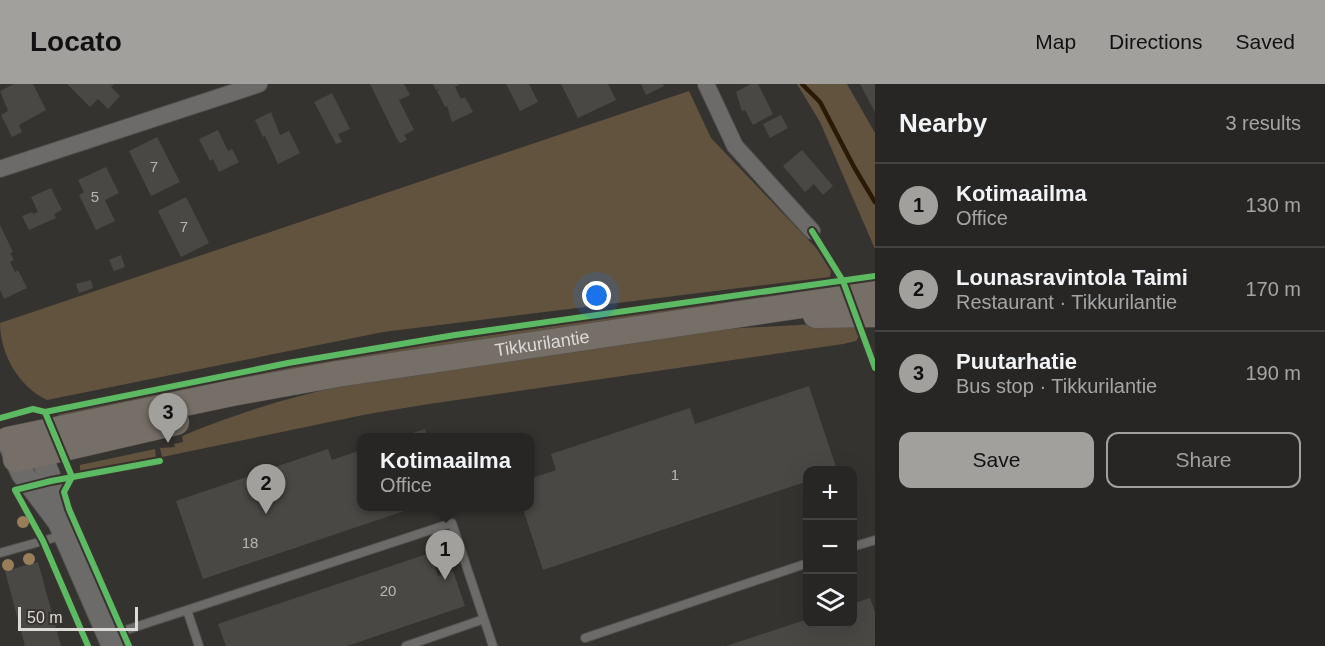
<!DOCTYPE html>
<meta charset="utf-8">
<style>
body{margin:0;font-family:Arial,sans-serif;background:#343231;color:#f1f3f6}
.controls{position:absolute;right:18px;bottom:18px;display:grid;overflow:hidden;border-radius:12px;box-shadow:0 6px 24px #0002}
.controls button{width:54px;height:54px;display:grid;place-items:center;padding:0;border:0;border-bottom:2px solid #444341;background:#282624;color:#f1f3f6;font:30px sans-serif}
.scale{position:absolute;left:18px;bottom:15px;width:120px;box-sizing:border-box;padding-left:6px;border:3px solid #dddbd8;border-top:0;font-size:16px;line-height:21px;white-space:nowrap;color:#dddbd8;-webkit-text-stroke:4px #37332e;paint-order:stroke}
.you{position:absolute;left:597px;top:212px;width:21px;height:21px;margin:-15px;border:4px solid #fff;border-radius:50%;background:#1a73e8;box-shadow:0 0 0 9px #1a73e833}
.badge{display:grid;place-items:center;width:39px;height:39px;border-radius:50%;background:#a2a09d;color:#111;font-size:20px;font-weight:700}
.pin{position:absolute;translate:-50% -50px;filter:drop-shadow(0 2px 3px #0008)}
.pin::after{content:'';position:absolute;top:32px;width:21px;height:18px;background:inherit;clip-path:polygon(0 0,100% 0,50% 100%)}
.popup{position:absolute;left:357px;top:349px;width:177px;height:78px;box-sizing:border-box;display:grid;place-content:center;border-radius:12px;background:#282624;filter:drop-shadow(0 2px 4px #0005);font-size:20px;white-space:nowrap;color:#a5a5a6}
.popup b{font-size:22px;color:#f1f3f6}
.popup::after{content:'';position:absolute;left:50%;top:100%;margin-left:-12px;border:12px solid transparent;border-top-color:#282624}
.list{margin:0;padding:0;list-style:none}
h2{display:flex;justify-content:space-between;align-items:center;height:78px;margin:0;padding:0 24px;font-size:26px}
h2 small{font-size:20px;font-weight:400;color:#a5a5a6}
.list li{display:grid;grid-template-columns:39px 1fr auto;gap:18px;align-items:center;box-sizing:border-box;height:84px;padding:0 24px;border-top:2px solid #444341}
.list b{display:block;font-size:22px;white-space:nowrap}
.list p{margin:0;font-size:20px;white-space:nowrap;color:#a5a5a6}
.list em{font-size:20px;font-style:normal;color:#a5a5a6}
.actions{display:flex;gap:12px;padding:18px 24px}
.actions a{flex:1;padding:14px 0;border:2px solid #a2a09d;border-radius:12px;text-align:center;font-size:21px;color:#a2a09d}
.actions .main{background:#a2a09d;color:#111}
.icon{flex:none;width:33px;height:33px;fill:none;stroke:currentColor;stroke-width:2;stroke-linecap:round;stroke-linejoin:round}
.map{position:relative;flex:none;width:875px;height:562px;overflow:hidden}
header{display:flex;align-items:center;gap:36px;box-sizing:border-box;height:84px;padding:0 30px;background:#a2a09d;color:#111}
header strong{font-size:28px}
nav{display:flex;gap:33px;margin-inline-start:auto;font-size:21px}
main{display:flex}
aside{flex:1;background:#282624}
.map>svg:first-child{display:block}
.green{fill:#62533e}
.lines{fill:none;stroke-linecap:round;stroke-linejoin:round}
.stream{stroke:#2a1904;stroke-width:4.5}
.building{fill:#4a4845}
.lane-casing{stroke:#53514e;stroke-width:10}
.street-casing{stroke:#53514e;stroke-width:18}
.secondary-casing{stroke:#53514e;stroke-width:24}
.primary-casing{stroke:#53514e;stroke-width:27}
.lane{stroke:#6d6b69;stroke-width:8}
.street{stroke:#6d6b69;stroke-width:16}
.secondary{stroke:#6d6b69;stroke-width:22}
.primary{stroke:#766f67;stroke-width:26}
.cycleway-casing{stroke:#37332e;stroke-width:10}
.cycleway{stroke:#5cba63;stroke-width:6}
.tree{fill:#987e5a}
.labels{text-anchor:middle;stroke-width:5;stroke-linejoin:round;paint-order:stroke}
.number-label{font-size:15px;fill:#b8b6b3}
.street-label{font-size:18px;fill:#dddbd8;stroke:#37332e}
</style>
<header>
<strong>Locato</strong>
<nav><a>Map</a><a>Directions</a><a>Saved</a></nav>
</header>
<main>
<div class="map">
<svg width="875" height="562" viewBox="0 0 875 562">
<rect width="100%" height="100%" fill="#353330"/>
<path class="green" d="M797 0H847L875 49V165L820 38Z
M689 7 711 54 817 165 831 187 830 193 383 248 47 316C19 303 0 270 0 239Z
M830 201 838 203 57 333 61 328 289 283 389 266Z
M852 238 859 252 856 257 843 260 429 320 368 330 162 373 160 364 175 363 174 360 183 358 182 352C237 329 292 312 350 300L723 245Z
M155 365 156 374 83 389 80 388V381Z"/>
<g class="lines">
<path class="stream" d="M802 0 820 18 854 83 875 118"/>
</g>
<path class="building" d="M14 0H33L46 26 19 41 22 48 12 53 1 31 8 27 0 7Z
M67 0H114L111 3 120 12 108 25 98 15 90 23Z
M370 0H404L410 11 399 16 414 46 404 51 407 56 400 59 397 55Z
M433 0H460L455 3 461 15 465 13 473 28 452 38 447 22 445 23 437 7 439 6 438 5 436 6Z
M506 0H529L538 18 520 27Z
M561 0H608L616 16 578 34Z
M641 0H663L664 2 646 11Z
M751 0H758L773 30 753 41 745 26 742 27 736 8Z
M860 0H875V28Z
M332 9 350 45 338 50 342 58 336 60 314 18Z
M271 28 280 51 289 47 300 69 278 80 265 52 263 53 255 36Z
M781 31 788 44 770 54 763 40Z
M218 46 228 67 232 65 239 78 219 88 213 75 210 77 199 55Z
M157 53 180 98 151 112 129 67Z
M802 66 833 102 823 111 814 100 805 108 783 82Z
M106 83 119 109 105 116 115 137 96 146 79 111 84 108 78 96Z
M51 104 62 126 54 130 56 134 29 146 22 132 32 128 33 130 38 128 31 113Z
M186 113 209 159 181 173 158 127Z
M0 141 13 168 10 169 14 176 10 178 15 188 18 186 27 204 4 215 0 206Z
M121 171 125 183 114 187 109 176Z
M91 196 93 204 79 209 76 200Z
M809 302 837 386H808V397L543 486 522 422H529V395L556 386 551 370 690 324 695 340Z
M425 345 428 354H401V353Z
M328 365 332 376 361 366V422L416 423 203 495 176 417Z
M430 469 438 492 453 487 465 522 347 562H226L218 540Z
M38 478 61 562H25L5 487Z
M870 514 875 528V562H726L808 535V540H852V520Z"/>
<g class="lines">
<defs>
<path id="lane" d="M852 463 875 456
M0 469 64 451
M187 526 199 562
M111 551 452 439 493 562
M585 554 808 479
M406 562 484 535"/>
<path id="street" d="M706 0 735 62 812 147
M0 85 259 0"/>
<path id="secondary" d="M35 355 51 397 58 432
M9 359 22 389 59 438 113 562"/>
<g id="primary">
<path d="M816 231 875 230"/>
<path id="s1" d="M8 356 232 309 337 290 875 210"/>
<path d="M16 375 176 338"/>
</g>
</defs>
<use href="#lane" class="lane-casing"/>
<use href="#street" class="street-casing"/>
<use href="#secondary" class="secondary-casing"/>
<use href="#primary" class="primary-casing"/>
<use href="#lane" class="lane"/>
<use href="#street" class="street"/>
<use href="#secondary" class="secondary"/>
<use href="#primary" class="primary"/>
<defs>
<path id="cycleway" d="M812 147 843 197 875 284
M45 328 72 393 64 408 69 425 129 562
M0 334 33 325 45 328 288 279 455 251 875 192
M88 562 43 457 15 406 51 397 160 377"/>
</defs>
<use href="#cycleway" class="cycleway-casing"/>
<use href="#cycleway" class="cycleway"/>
</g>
<g class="tree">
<circle cx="23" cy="438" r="6"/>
<circle cx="29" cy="475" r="6"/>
<circle cx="8" cy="481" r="6"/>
</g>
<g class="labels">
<g class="number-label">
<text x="154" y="88">7</text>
<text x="95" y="118">5</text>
<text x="184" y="148">7</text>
<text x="675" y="396">1</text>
<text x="250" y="464">18</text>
<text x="388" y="512">20</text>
</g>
<g class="street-label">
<text dy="6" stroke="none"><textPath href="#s1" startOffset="543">Tikkurilantie</textPath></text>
</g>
</g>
</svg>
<div class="controls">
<button>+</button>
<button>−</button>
<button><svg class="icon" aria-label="layers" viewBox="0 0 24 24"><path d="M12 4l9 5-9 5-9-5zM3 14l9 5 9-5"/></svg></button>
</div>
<div class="scale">50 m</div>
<div class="you"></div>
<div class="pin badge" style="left:445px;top:496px">1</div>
<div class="popup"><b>Kotimaailma</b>Office</div>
<div class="pin badge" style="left:266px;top:430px">2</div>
<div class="pin badge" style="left:168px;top:359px">3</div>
</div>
<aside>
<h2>Nearby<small>3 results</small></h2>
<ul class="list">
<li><span class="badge">1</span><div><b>Kotimaailma</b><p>Office</p></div><em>130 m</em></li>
<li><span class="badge">2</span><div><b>Lounasravintola Taimi</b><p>Restaurant · Tikkurilantie</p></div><em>170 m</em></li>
<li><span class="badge">3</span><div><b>Puutarhatie</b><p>Bus stop · Tikkurilantie</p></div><em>190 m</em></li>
</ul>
<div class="actions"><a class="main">Save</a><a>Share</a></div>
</aside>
</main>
